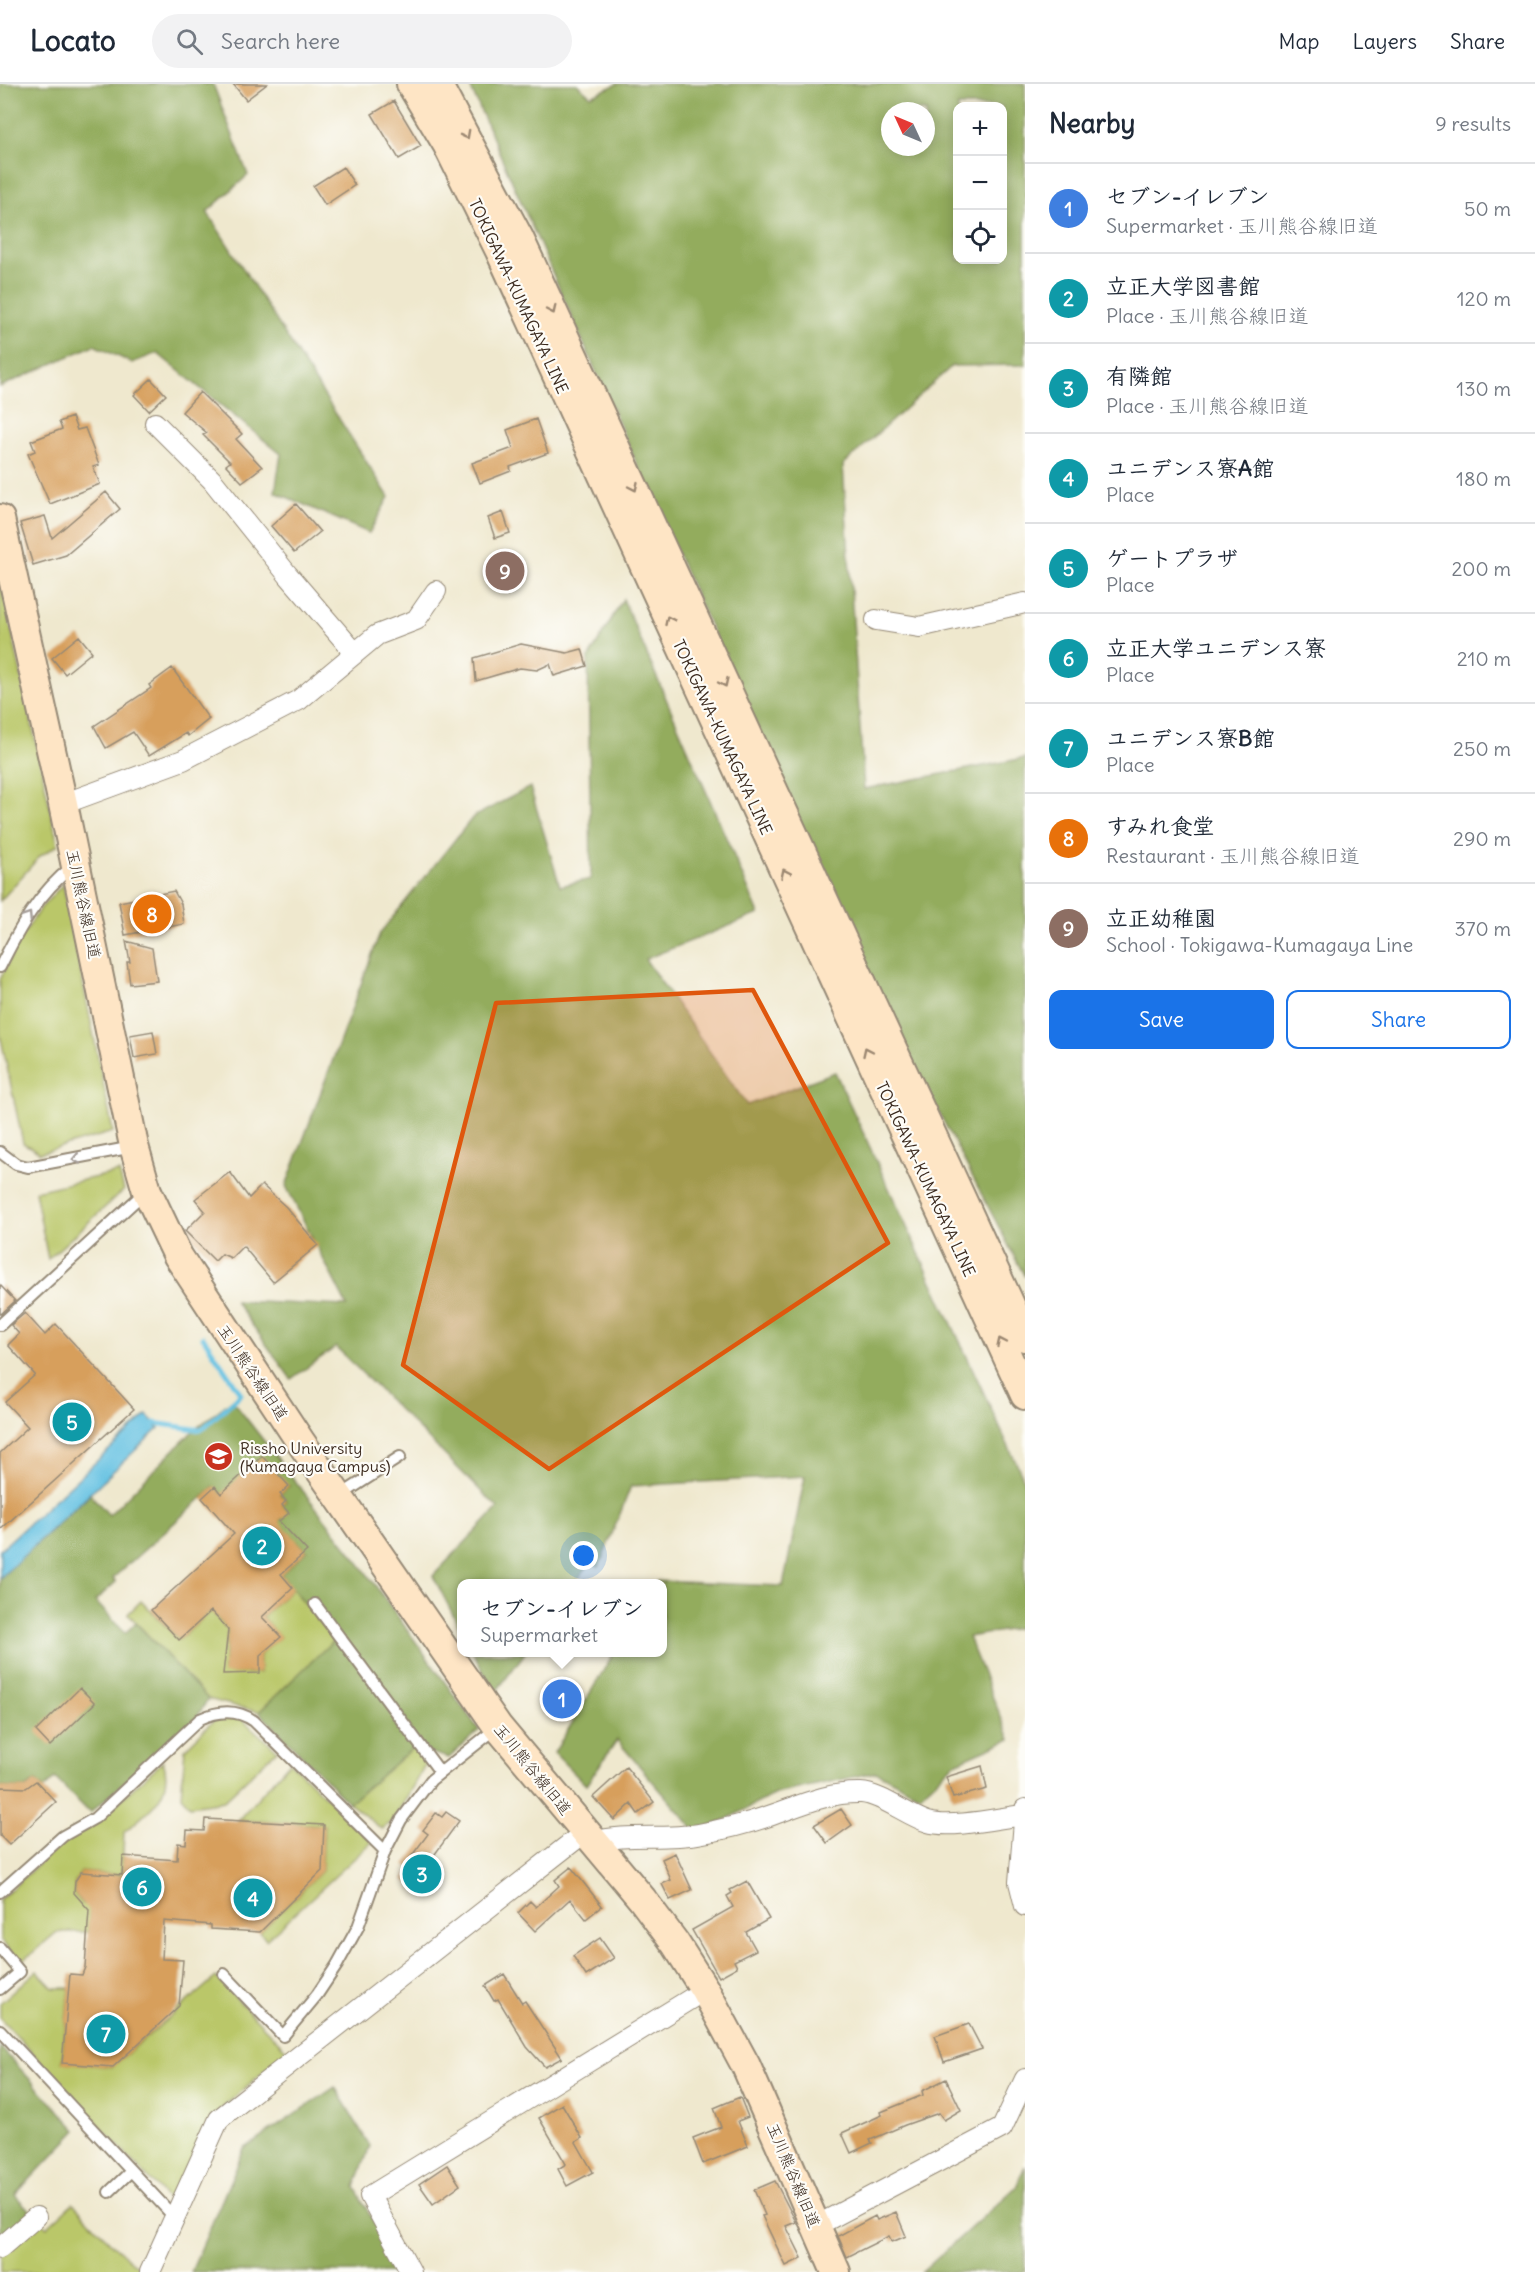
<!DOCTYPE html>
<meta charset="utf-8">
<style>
body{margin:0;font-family:Delius,"Klee One",sans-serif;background:#f2f2f3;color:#1f2937}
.controls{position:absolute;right:18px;top:18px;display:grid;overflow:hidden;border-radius:12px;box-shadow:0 3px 15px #0003}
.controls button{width:54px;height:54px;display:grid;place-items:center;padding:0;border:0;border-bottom:2px solid #e0e1e3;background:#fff;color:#1f2937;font:30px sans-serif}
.compass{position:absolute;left:881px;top:18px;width:54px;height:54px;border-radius:50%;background:#fff;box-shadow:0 3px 15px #0003;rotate:314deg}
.you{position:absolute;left:584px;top:1472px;width:21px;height:21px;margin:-15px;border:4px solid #fff;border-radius:50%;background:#1a73e8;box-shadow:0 0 0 9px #1a73e833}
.badge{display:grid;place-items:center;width:39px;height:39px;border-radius:50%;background:#1a73e8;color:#fff;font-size:20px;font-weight:700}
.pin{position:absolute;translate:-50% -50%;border:3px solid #fff;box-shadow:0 2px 6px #0006}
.popup{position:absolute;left:457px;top:1495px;width:210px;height:78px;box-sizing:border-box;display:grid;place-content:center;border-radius:12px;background:#fff;filter:drop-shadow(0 2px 4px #0005);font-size:20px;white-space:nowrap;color:#747a83}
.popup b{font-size:22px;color:#1f2937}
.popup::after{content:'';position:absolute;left:50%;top:100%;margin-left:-12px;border:12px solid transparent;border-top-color:#fff}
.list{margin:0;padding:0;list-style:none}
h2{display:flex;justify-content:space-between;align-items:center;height:78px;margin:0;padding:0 24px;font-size:26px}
h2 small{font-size:20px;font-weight:400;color:#747a83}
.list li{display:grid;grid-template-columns:39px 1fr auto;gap:18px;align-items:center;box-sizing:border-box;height:90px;padding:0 24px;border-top:2px solid #e0e1e3}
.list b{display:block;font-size:22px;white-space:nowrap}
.list p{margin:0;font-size:20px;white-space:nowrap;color:#747a83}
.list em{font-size:20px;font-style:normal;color:#747a83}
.actions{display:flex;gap:12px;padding:18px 24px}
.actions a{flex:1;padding:14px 0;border:2px solid #1a73e8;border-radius:12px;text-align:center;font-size:21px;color:#1a73e8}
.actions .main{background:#1a73e8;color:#fff}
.icon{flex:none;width:33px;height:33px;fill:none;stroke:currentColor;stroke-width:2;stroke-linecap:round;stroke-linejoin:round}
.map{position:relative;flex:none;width:1025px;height:2188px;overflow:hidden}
header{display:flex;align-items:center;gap:36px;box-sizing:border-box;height:84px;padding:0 30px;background:#fff;border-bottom:2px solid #e0e1e3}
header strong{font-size:28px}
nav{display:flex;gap:33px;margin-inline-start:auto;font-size:21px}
.search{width:420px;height:54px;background:#f2f2f3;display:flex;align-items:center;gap:15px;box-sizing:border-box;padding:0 21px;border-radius:33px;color:#747a83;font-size:22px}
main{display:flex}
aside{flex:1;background:#fff}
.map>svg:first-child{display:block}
.green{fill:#bac769;stroke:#7a7844;stroke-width:1.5}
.forest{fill:#93ac5d;stroke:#676b3e;stroke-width:1.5;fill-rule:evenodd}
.water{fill:#64c1e2;stroke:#507680;stroke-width:1.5}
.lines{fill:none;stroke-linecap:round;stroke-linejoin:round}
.stream{stroke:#64c1e2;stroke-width:5}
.building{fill:#d79f5b}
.lane-casing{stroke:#958976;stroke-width:14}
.street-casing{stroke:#958976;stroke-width:22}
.secondary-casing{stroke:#958976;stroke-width:32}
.lane{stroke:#fff;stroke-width:10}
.street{stroke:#fff;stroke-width:20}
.secondary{stroke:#fee5c5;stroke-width:28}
.oneway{stroke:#9c8872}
.oneway2{stroke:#a79f9a}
.marked{fill:#df570d;fill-opacity:0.2;stroke:#df570d;stroke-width:4.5;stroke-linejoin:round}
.labels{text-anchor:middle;stroke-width:4.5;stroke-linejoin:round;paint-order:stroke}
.street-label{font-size:16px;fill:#3b2a1e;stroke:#fdfcf7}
.poi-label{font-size:16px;fill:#3b2a1e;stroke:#fdfcf7;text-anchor:start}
</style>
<header>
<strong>Locato</strong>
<div class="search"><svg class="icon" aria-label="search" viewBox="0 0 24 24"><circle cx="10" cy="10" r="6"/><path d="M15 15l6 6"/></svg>Search here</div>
<nav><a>Map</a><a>Layers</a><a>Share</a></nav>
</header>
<main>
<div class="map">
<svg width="1025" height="2188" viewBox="0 0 1025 2188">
<rect width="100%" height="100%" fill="#fdfcf7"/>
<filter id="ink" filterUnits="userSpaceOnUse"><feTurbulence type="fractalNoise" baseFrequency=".0167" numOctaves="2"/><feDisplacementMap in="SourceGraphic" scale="12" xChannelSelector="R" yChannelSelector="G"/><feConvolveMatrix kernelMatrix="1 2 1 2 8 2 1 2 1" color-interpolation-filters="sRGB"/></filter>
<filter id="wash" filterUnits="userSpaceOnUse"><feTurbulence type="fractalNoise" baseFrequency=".008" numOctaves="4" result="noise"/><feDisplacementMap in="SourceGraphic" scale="24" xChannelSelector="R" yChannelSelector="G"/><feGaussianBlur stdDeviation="1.35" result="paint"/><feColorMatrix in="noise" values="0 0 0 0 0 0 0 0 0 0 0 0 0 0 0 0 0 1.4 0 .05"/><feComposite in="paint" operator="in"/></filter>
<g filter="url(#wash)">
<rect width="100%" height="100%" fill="#efe8ce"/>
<path class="green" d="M0 493 58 761 40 772 0 817Z
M63 800 113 1048 40 1069 23 1059 0 950V896L14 865 39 826Z
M119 1088 124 1106 48 1175 35 1107Z
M293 1504 334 1556 259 1628 208 1615 128 1530 141 1517 179 1556 211 1527 228 1546 223 1589H260V1571L280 1553 262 1533Z
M239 1633 277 1666 224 1717 190 1722 181 1712 185 1665 216 1634Z
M413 1663 426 1679 393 1737 382 1745 349 1719Z
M163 1677C175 1711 147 1729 124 1748L122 1791 81 1788 75 1797 74 1809 83 1820H90L88 1848H57L24 1876 18 1875 0 1856V1816L68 1752 90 1744Z
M290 1678 372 1758 266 1856 260 1848 322 1787 324 1741 238 1736Z
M37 1887 53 1904H69L62 1978 112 1983 216 1893 287 1967 220 2026 177 2125 0 1934V1919Z
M73 2119 113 2161 140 2184 138 2188H0V2173L41 2138 47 2143Z"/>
<path class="forest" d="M0 0H213L248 91 207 128 389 413 369 449 275 408 281 370 157 269 132 279 94 261 0 303Z
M469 0H577L591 12 617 0H1025V281L952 282 843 381 864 705 1025 674V1193L891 937 662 437ZM958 22H1002V176H958ZM890 27H926V63H890Z
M623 515 759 830 645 875 747 1021 835 988 1025 1398V1543L968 1553 1010 1655 953 1680 920 1711 876 1688 775 1710 698 1750 617 1656 586 1701 554 1669 614 1569 662 1568V1500L655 1499 657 1497 783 1502 805 1392 631 1402 599 1483 590 1479 575 1499 462 1500 461 1546 433 1492 498 1424 336 1263 291 1295 235 1217 347 1222 286 1102 380 849 473 733 530 703 560 802 591 795 588 575Z
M232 1316 360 1480 479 1646 449 1674 413 1664 349 1719 259 1628 334 1556 281 1490 307 1467 278 1438 288 1429 282 1421 286 1417 280 1410 289 1402 221 1410 214 1403 113 1494 116 1498 95 1517 125 1549 136 1539 208 1615 197 1633 90 1729 55 1694 44 1705 36 1697 25 1704 0 1703V1494L90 1410 109 1431 193 1347Z
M473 1569H525L495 1609Z
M0 1963 77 2046 15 2111 32 2129 0 2156Z
M335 2003 370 2062 355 2103 400 2188H191L244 2065Z
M1025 2082V2188H922L1016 2103Z"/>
<path class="water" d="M147 1331 159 1344 0 1494V1466Z"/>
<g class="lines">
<path class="stream" d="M151 1342 154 1339 201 1346 241 1310 203 1253"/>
</g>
<g id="blocks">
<path class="building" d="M233 0H267L246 16Z
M394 17 421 62 399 75 372 30Z
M343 83 355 101 325 121 313 102Z
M151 295 166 311 149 327 134 311Z
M200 308 242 350 236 355 262 383 242 398 226 381 230 378 203 351 207 349 182 328Z
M72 333 77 346 85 344 99 381 93 383 100 400 50 420 28 370 35 367 31 357 62 345 59 338Z
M536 335 548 369 510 383 511 387 480 399 472 379 513 364 507 346Z
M106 408 120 425 66 471 33 481 20 439 45 432 52 454Z
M296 420 320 448 294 469 271 442Z
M503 428 510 449 495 454 488 434Z
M79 552 92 568 65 590 52 574Z
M521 560 567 569 582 565 587 582 554 592 550 580 537 586 520 584 476 597 474 574Z
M172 584 209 635 188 652 186 649 149 672 133 648 106 664 94 642 151 604 149 601Z
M174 807 181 820 184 840 125 851 119 818Z
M126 857 152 864 157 897 130 900 127 878H130Z
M153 947 157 970 134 974 130 951Z
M230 1088 249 1114 262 1101 286 1123 318 1161 273 1198 243 1162 231 1174 222 1170 215 1177 185 1147 205 1127 195 1115Z
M0 1201 15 1217 1 1230H0Z
M25 1229 45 1251 56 1240 134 1325 0 1446V1369L28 1343 5 1318 35 1291 8 1261 19 1250 11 1241Z
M262 1372 289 1402 280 1410 286 1417 282 1421 289 1429 279 1437 307 1467 281 1490 293 1504 262 1533 281 1553 260 1571V1589L223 1590 228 1546 211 1527 179 1556 151 1526 234 1450 202 1414 215 1402 221 1410Z
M80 1604 95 1619 50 1662 36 1647Z
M982 1682 987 1705 953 1714 946 1693Z
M626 1683 654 1718 638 1730 631 1720 614 1736 593 1713Z
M36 1697 56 1718 9 1761 0 1752V1703L26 1704Z
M841 1725 852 1741 827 1759 814 1741Z
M446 1728 459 1737 432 1774 443 1783 423 1810 403 1795 411 1786 405 1781 428 1750 423 1746 436 1729 442 1733Z
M205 1735 324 1741 322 1787 260 1848 211 1845V1841L164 1837 162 1875 183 1876 179 1922 113 1983 62 1979 70 1890 82 1891 85 1883 89 1826 74 1809 75 1797 81 1788 122 1791 123 1772 177 1776 178 1759 186 1760 187 1746 204 1747Z
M675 1769 692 1806 670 1816 662 1800 671 1796 662 1775Z
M571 1783 602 1822 586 1835 570 1815 535 1847 518 1829 530 1817 536 1823 559 1802 555 1796Z
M747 1797 769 1835 746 1848 756 1866 734 1877 737 1883 719 1893 692 1846 733 1823 727 1812 732 1809 730 1806Z
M600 1854 614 1874 586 1892 573 1872Z
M504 1890 522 1919 525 1917 562 1974 545 1983 527 1963 498 1915 494 1917 485 1902Z
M969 1940 982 1965 944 1978 935 1952Z
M946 1995 961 2026 944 2036 939 2029 905 2041 870 2056 872 2059 851 2069 842 2049 882 2031 881 2028 923 2011 922 2007Z
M740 2013 748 2033 738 2037 748 2062 703 2080 693 2054 721 2043 714 2024Z
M562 2020 582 2054 576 2058 593 2088 567 2102 558 2085 566 2080 539 2034Z
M447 2081 460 2101 433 2120 419 2100Z
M775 2097 796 2138 786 2142 802 2174 786 2182 762 2132 765 2131 754 2106Z
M896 2128 906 2152 892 2158 889 2152 847 2173 838 2152 875 2132 877 2136Z"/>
</g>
</g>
<g filter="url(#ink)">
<use href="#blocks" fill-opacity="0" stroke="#958976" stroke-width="1.5"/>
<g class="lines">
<defs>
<path id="lane" d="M0 883C19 845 38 809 73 782
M0 1068 16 1080 28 1083 133 1063
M0 1241 146 1107
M338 1413 400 1373
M315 1520 440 1688
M0 1808 63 1752 95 1734 200 1635C219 1626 237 1625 254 1637L385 1767
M0 1864 20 1888 0 1905
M224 1890 283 1952 317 1911 337 1881 358 1843 385 1767 401 1736 431 1696 498 1643
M0 1946 175 2134
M109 2108 130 2088"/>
<path id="street" d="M155 339 212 396 288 491 355 569
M876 536 919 543 1025 519
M63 720 183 676 299 616 377 551 416 536 436 507
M1025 1725 1019 1798 1025 1822
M593 1758C627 1749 663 1756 698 1750 721 1746 746 1740 769 1732 799 1722 827 1708 861 1709 881 1710 908 1732 928 1738 949 1745 1000 1734 1023 1731
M816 2142 1002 2044 1025 1995
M0 2164 36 2133
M150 2188 219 2035 585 1748
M411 2188 370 2112 705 1906"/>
<path id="secondary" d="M411 0 447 60 500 167 1025 1311
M437 0 519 154 1025 1253
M0 435 63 720 134 1062 147 1107 178 1172 300 1357 498 1643 642 1815 675 1859 705 1906 746 1982 836 2188"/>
</defs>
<use href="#lane" class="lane-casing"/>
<use href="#street" class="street-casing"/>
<use href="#secondary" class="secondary-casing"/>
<use href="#lane" class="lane"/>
<use href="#street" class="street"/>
<use href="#secondary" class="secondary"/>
</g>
<defs><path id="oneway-chevron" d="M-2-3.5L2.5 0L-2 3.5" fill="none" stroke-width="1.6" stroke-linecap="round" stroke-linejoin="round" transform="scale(1.5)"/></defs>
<g class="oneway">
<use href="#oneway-chevron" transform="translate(466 51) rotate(62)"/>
<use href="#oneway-chevron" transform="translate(552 226) rotate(65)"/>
<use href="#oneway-chevron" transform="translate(634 403) rotate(65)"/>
<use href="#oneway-chevron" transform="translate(669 536) rotate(-115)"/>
<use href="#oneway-chevron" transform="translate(724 599) rotate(65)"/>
<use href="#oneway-chevron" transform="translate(785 789) rotate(-115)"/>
<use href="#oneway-chevron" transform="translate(867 967) rotate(-115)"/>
<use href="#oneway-chevron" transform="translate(1001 1258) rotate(-115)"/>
</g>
<g class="oneway2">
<use href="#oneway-chevron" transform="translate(28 832) rotate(-57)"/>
<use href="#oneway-chevron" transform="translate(76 1075) rotate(168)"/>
</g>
</g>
<path class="marked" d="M753 906 888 1159 549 1385 403 1281 496 919Z"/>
<defs>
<symbol id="university-disc" viewBox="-11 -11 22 22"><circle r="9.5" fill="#c8321e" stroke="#fdfcf7"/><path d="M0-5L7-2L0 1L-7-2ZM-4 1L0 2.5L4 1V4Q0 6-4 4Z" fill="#fff"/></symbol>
</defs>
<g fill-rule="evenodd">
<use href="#university-disc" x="202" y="1356" width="33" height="33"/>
</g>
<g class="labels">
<g class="street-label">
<text transform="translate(519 212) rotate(65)" y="6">TOKIGAWA-KUMAGAYA LINE</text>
<text transform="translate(723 653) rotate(65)" y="6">TOKIGAWA-KUMAGAYA LINE</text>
<text transform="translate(84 820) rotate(78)" y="6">玉川熊谷線旧道</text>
<text transform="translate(926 1095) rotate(65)" y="6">TOKIGAWA-KUMAGAYA LINE</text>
<text transform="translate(253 1288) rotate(56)" y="6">玉川熊谷線旧道</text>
<text transform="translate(533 1685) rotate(51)" y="6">玉川熊谷線旧道</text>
<text transform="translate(794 2091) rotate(67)" y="6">玉川熊谷線旧道</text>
</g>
<g class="poi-label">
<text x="240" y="1370">Rissho University<tspan x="240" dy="18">(Kumagaya Campus)</tspan></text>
</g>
</g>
</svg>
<div class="controls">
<button>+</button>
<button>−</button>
<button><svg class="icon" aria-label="locate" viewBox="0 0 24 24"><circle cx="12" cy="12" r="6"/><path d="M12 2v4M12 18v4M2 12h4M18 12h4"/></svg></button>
</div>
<svg class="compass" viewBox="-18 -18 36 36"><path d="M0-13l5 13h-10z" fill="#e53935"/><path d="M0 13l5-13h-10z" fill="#747a83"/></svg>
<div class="you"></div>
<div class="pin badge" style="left:562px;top:1615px;background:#3f7fe0">1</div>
<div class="popup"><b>セブン-イレブン</b>Supermarket</div>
<div class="pin badge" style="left:262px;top:1462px;background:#0f9aa8">2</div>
<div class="pin badge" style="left:422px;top:1790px;background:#0f9aa8">3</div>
<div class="pin badge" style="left:253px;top:1814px;background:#0f9aa8">4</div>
<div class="pin badge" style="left:72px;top:1338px;background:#0f9aa8">5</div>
<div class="pin badge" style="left:142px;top:1803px;background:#0f9aa8">6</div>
<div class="pin badge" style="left:106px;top:1950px;background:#0f9aa8">7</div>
<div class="pin badge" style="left:152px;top:830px;background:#e8710a">8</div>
<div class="pin badge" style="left:505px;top:487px;background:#8d6e63">9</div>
</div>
<aside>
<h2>Nearby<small>9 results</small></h2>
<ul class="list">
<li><span class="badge" style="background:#3f7fe0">1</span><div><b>セブン-イレブン</b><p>Supermarket · 玉川熊谷線旧道</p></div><em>50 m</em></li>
<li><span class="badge" style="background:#0f9aa8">2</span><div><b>立正大学図書館</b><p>Place · 玉川熊谷線旧道</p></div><em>120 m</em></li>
<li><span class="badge" style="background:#0f9aa8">3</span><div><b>有隣館</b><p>Place · 玉川熊谷線旧道</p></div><em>130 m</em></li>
<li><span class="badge" style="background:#0f9aa8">4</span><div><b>ユニデンス寮A館</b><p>Place</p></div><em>180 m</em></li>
<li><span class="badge" style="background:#0f9aa8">5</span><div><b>ゲートプラザ</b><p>Place</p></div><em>200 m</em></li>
<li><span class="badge" style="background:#0f9aa8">6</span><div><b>立正大学ユニデンス寮</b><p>Place</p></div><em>210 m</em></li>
<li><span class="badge" style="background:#0f9aa8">7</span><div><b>ユニデンス寮B館</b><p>Place</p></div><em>250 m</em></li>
<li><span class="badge" style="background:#e8710a">8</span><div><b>すみれ食堂</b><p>Restaurant · 玉川熊谷線旧道</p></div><em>290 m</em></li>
<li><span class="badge" style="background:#8d6e63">9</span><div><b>立正幼稚園</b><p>School · Tokigawa-Kumagaya Line</p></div><em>370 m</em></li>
</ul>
<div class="actions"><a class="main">Save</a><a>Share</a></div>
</aside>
</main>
